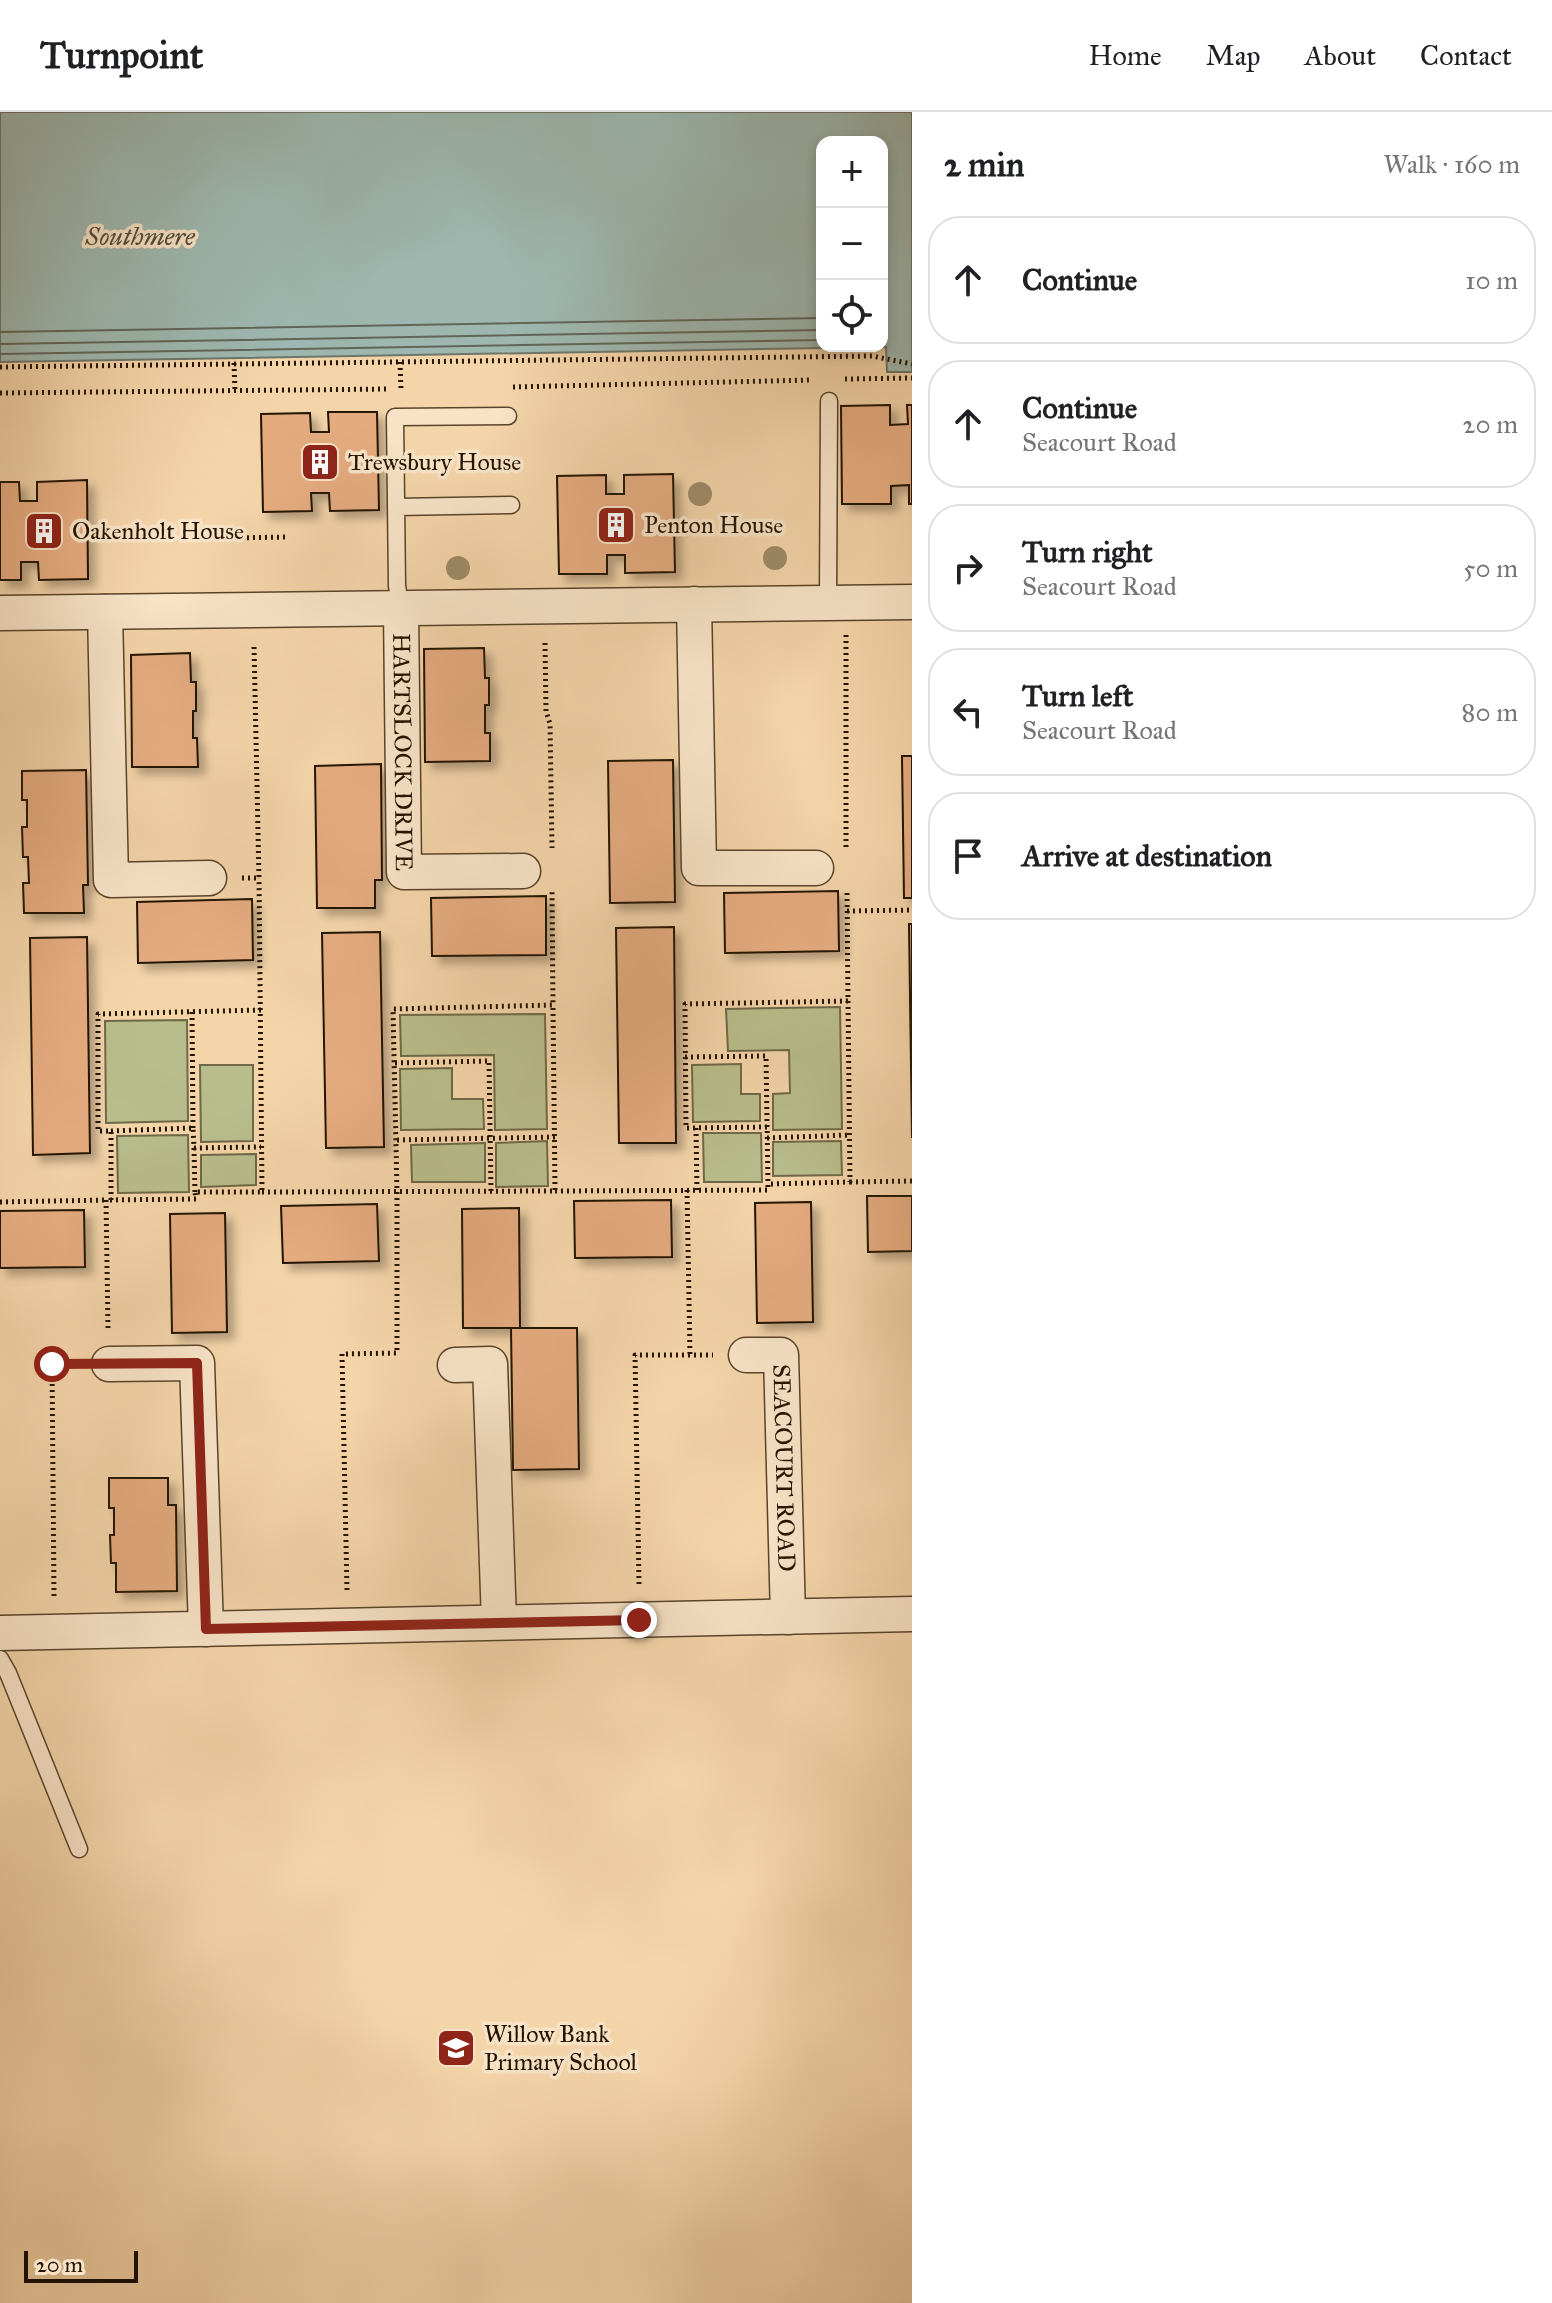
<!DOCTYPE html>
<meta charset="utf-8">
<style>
body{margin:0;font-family:"IM FELL Great Primer",serif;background:#f2f2f2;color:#202124}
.controls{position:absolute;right:24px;top:24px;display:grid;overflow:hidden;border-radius:16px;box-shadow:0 4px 12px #0003}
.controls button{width:72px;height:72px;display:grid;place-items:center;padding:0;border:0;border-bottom:2px solid #e0e0e0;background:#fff;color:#202124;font:40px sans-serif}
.scale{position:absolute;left:24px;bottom:20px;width:114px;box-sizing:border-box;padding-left:8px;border:4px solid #241300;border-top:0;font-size:22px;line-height:28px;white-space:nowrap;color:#241300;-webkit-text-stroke:6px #f8e3c7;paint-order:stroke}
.stop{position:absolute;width:24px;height:24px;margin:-18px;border:6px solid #8f2418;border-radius:50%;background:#fff}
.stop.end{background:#8f2418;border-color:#fff;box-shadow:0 2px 8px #0008}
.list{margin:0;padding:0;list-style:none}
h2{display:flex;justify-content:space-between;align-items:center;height:104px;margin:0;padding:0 32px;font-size:34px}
h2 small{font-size:26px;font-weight:400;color:#757577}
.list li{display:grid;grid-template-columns:52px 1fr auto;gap:24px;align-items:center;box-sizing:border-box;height:128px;margin:0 16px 16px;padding:0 16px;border:2px solid #e0e0e0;border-radius:32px}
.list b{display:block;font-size:30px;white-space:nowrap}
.list p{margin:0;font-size:26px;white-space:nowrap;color:#757577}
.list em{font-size:26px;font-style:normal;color:#757577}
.icon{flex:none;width:44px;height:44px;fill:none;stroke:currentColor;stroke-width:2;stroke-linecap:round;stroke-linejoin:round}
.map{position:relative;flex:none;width:912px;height:2191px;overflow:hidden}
header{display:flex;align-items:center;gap:48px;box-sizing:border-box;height:112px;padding:0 40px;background:#fff;border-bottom:2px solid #e0e0e0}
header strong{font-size:38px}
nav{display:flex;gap:44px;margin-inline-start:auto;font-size:28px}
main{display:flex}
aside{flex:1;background:#fff}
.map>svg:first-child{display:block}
.green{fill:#b8bd8b;stroke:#6e6846;stroke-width:2}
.water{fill:#9db7af;stroke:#6d7569;stroke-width:2;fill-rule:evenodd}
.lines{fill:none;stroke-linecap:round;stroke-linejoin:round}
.shore{stroke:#606558;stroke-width:2}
.building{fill:#e4ab7f;stroke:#241300;stroke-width:2;filter:url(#shadow)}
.service-casing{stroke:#58432a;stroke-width:19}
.minor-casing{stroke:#58432a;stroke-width:37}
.path{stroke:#241300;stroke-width:5;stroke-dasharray:2 4;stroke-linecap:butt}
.service{stroke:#f8e3c7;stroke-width:16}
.minor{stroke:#f8e3c7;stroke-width:34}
.tree{fill:#9e8a67}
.route{stroke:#8f2418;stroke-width:10}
.labels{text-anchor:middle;stroke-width:7;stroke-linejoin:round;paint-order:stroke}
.poi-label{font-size:24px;fill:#241300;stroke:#f8e3c7;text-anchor:start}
.street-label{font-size:24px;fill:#241300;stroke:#f8e3c7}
.water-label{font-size:26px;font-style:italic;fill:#4e4c3d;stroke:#f8e3c7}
</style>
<header>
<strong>Turnpoint</strong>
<nav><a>Home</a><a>Map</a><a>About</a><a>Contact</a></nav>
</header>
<main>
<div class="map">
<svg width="912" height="2191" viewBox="0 0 912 2191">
<defs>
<filter id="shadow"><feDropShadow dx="7" dy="7" stdDeviation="4" flood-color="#0004"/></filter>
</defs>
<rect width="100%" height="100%" fill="#f4d4a9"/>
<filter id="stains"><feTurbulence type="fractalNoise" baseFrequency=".0025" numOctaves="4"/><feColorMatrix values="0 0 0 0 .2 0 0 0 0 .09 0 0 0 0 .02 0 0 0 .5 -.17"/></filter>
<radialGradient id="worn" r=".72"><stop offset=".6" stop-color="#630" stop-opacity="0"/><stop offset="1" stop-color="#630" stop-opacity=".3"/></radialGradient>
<path class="green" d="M840 895 842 1017 773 1018V982L790 981 789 938 728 939 726 897Z
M545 902 547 1017 495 1018 494 943 401 944 400 903Z
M187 908 188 1009 106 1011 105 909Z
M741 952V982H760V1009L693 1010 692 953Z
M200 953H253V1029L201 1030Z
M452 956V987H483L484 1017 401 1018 400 957Z
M703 1021H761L762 1070H704Z
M188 1023 189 1080 118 1081 117 1024Z
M547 1029 548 1074 496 1075V1031Z
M841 1029 842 1063 773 1064V1030Z
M485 1031V1070H412L411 1033Z
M256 1042V1073L201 1075V1043Z"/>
<path class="water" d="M0 0H912V260H887L886 235 0 250ZM822 30H882V234H822Z"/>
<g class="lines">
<path class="shore" d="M0 220 822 206
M0 232 822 218
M0 242 822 228"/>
</g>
<path class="building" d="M890 293V313L908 312 907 293H912V392H909V373L891 374V392H842L841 294Z
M328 300H377L379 398 330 399 329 381H311L312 399 263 400 261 302 310 301 311 320H329Z
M673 362 675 460 625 461V443H607V462H559L557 364 606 363V382H624V363Z
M87 368 88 467 39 468 38 450H21V468H0V370H19L20 389H37V370Z
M484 536 485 566H489V593H485V621H490V649L425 650 424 537Z
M190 541 191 570H196V599H193V626H197L198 655H132L131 543Z
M902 644H912V786H904Z
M673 648 675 790 610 791 608 649Z
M381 652 382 768H375V796H317L315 654Z
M86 658 88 773H83L84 801H24L23 771H29L28 745H23L22 715H27V688H22V659Z
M838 779 839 839 725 841 724 781Z
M546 784V843L432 844 431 786Z
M252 787 253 848 138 851 137 790Z
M909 812H912V1026Z
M674 815 676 1031H619L616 816Z
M380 820 384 1035 326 1036 322 821Z
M87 825 90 1041 33 1043 30 826Z
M867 1084H912V1139L868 1140Z
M671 1088 672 1145 575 1146 574 1089Z
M811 1090 813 1210 757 1211 755 1091Z
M377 1092 379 1149 283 1151 281 1094Z
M519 1096 520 1216H463L462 1097Z
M84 1098 85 1155 0 1156V1099Z
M225 1101 227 1220 172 1221 170 1102Z
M511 1216H577L579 1357 513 1358Z
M109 1366H168V1393H176L177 1479 116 1480V1451H111L110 1423H114V1396H109Z"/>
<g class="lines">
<defs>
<path id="service" d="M396 395 511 393
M828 490 829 289
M401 496 397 474 395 305 508 304
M0 1547 8 1561 79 1737"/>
<g id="minor">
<path d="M694 492 699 756H816"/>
<path id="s1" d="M401 496 404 760 523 759"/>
<path d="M105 500 111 768 209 766"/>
<path d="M0 501 912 490"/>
<path id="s2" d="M746 1243H781L788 1505"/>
<path d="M109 1252 197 1251 206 1517"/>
<path d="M455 1253 490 1252 499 1510"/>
<path d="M0 1521 912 1502"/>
</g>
</defs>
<use href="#service" class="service-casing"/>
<use href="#minor" class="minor-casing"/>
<path class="path" d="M400 250 401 277
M234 251 235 280
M0 255 872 244 912 252
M845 267 912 266
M513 275 811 268
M0 281 387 277
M229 426 288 425
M846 523V737
M545 531 546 599 550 612 552 736
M242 766H259L254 533
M847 799 912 798
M192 900 193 1016
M685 945 766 944 768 1072
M395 951 489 949 491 1080
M767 1015 686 1016 685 892 848 889 847 777
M696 1016 697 1078
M111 1019 193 1016 194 1036 261 1035
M767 1026 849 1023
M397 1028 555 1025
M194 1036 195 1080
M850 1070 912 1069
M687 1078 690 1243
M555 1079 768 1078V1072L850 1070 848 889
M262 1080 555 1079 553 893
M111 1088V1019H98V902L261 898
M0 1090 106 1088
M108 1216 106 1088 196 1087 195 1080H262L259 766
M639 1472 635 1243H713
M347 1478 342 1242 397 1241V1080L393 897 553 893 552 778
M54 1484 52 1252H75"/>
<use href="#service" class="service"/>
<use href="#minor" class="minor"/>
</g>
<g class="tree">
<circle cx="700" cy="382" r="12"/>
<circle cx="775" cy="446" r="12"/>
<circle cx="458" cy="456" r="12"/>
</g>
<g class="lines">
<path class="route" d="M52 1252 197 1251 206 1517 639 1508"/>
</g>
<defs>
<symbol id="building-square" viewBox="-11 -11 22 22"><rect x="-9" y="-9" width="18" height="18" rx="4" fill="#8f2418" stroke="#f8e3c7"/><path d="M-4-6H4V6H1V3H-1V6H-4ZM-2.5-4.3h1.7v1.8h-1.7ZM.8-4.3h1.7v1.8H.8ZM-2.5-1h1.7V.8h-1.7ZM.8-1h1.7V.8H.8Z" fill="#fff"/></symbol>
<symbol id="school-square" viewBox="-11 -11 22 22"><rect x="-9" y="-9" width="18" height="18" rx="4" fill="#8f2418" stroke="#f8e3c7"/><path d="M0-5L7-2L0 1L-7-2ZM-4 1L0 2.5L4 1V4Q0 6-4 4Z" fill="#fff"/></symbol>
</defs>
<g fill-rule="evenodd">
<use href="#building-square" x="298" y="328" width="44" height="44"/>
<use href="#building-square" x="594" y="391" width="44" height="44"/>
<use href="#building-square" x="22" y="397" width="44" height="44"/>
<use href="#school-square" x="434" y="1914" width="44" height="44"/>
</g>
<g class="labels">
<g class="poi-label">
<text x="348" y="358">Trewsbury House</text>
<text x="644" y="421">Penton House</text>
<text x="72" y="427">Oakenholt House</text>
<text x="484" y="1930">Willow Bank<tspan x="484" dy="28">Primary School</tspan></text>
</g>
<g class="street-label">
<text dy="8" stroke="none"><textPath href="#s1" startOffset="144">HARTSLOCK DRIVE</textPath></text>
<text dy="8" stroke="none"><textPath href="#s2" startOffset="148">SEACOURT ROAD</textPath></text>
</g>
<g class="water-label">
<text x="140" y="133">Southmere</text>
</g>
</g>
<rect width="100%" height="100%" filter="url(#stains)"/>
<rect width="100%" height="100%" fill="url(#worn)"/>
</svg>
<div class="controls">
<button>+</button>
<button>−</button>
<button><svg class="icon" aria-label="locate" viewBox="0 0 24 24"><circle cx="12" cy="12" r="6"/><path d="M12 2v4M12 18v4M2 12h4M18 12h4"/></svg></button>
</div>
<div class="scale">20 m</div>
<div class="stop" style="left:52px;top:1252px"></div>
<div class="stop end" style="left:639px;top:1508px"></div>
</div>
<aside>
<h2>2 min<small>Walk · 160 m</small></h2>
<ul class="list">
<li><svg class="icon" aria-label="ahead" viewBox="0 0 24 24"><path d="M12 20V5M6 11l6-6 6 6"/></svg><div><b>Continue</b></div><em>10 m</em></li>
<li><svg class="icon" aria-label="ahead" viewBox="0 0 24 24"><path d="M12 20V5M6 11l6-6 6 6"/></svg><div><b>Continue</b><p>Seacourt Road</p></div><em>20 m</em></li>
<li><svg class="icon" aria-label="right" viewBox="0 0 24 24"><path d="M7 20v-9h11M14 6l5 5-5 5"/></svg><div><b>Turn right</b><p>Seacourt Road</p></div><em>50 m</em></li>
<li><svg class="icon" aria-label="left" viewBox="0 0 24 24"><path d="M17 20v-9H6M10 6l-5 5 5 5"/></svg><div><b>Turn left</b><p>Seacourt Road</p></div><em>80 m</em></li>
<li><svg class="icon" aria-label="arrive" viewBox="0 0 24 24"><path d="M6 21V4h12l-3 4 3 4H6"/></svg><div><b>Arrive at destination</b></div></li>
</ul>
</aside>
</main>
